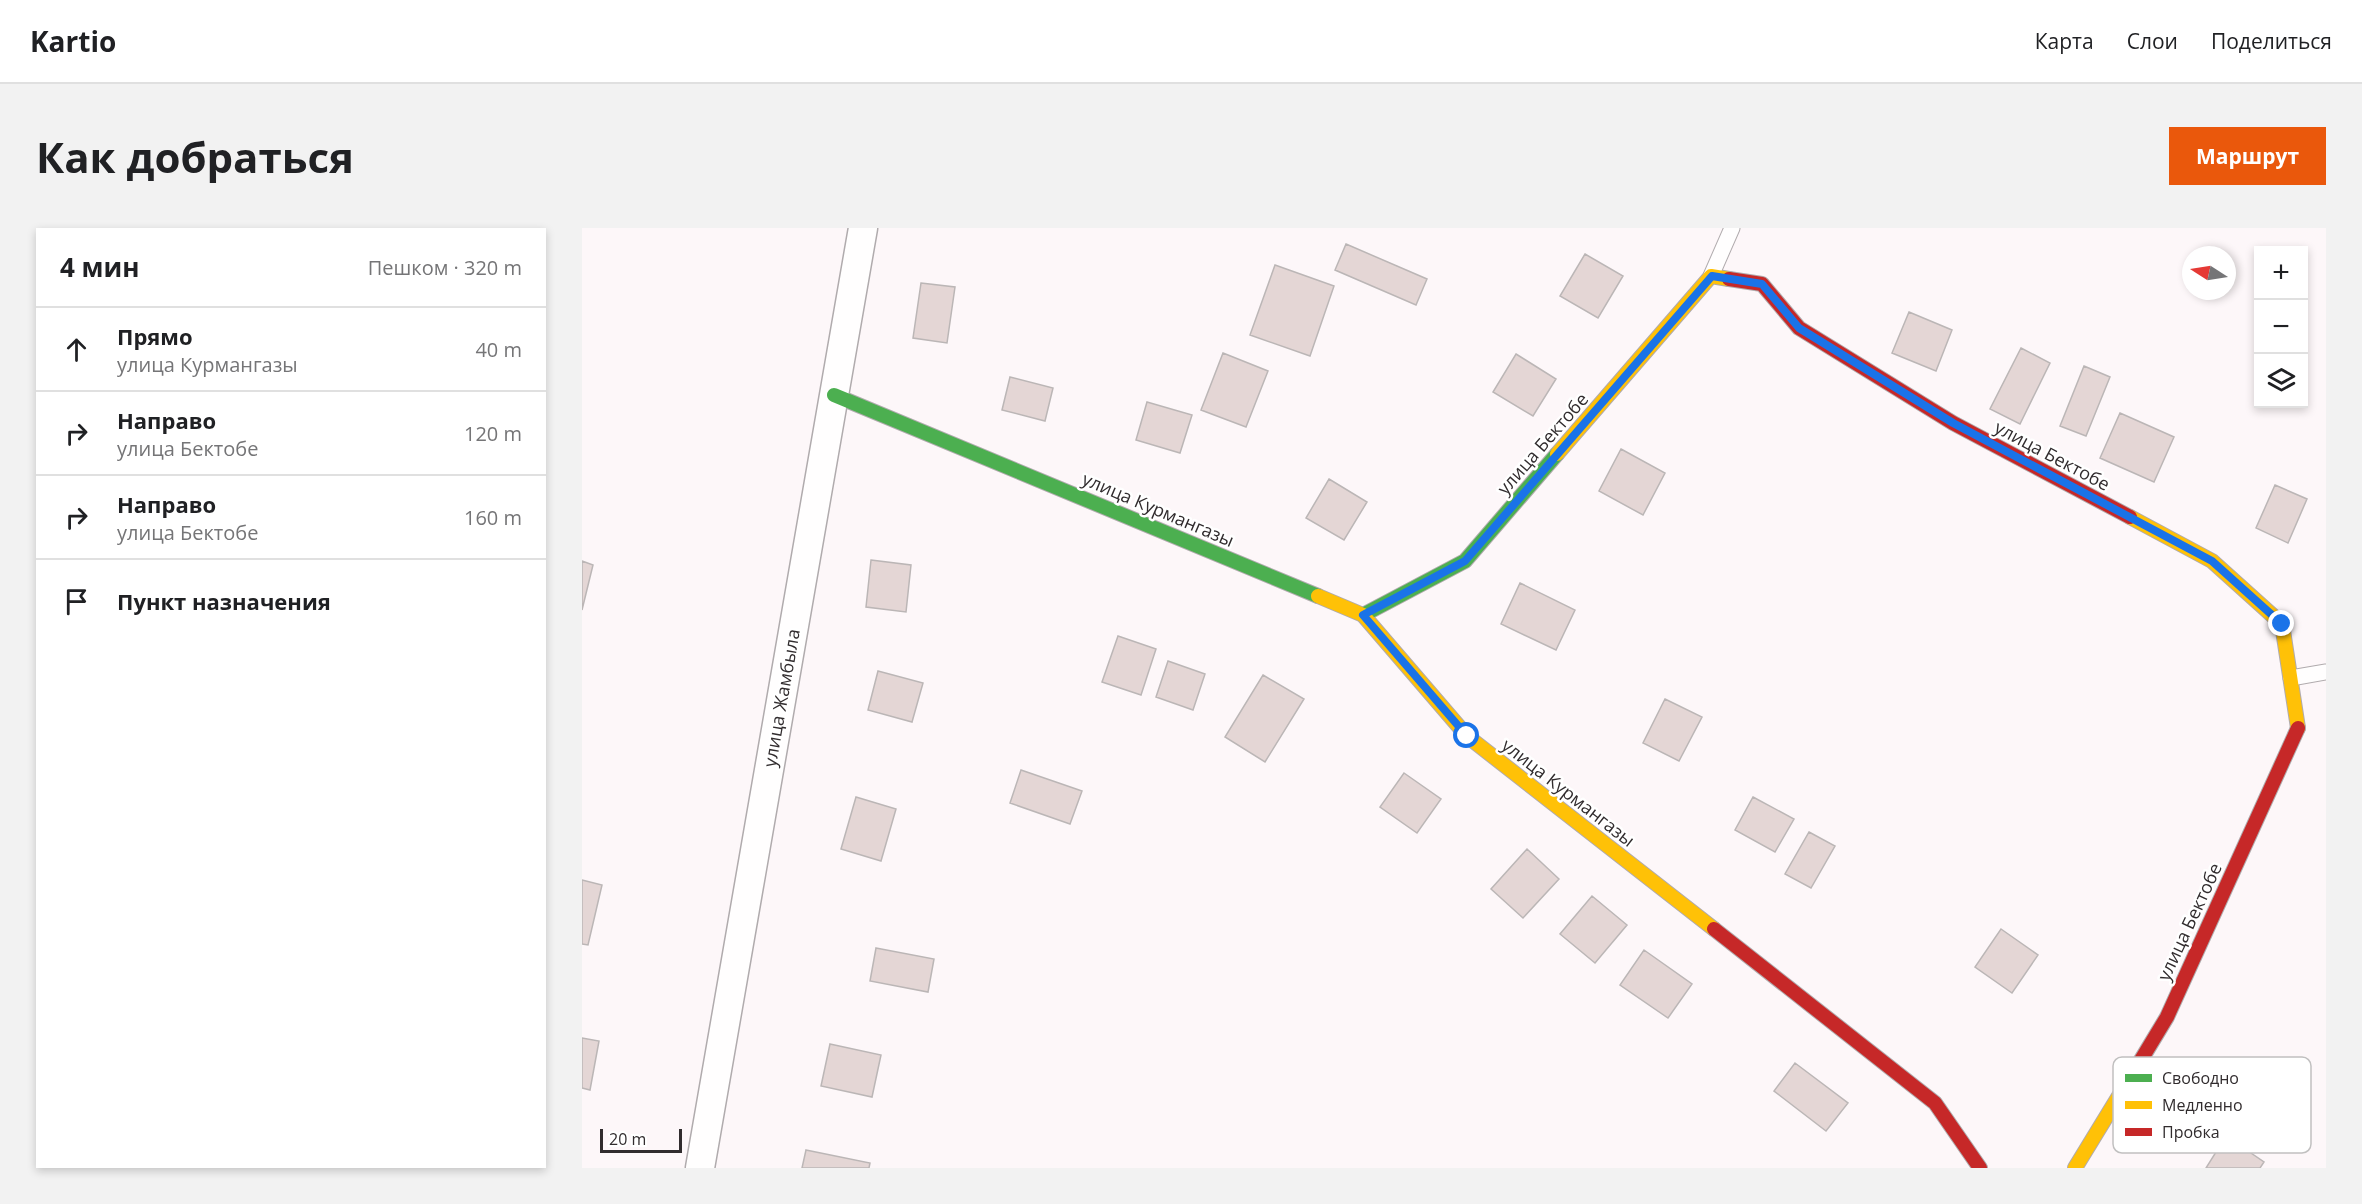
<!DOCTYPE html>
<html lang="ru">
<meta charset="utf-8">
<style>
body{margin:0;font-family:"Open Sans",sans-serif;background:#f2f2f2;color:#202124}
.controls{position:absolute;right:18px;top:18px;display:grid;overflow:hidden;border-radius:0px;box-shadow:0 3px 9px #0003}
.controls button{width:54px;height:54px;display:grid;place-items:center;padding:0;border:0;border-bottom:2px solid #e0e0e0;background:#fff;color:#202124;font:30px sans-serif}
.compass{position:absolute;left:1600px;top:18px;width:54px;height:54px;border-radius:50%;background:#fff;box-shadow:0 3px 9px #0003;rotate:282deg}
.scale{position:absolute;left:18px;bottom:15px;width:82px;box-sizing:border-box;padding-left:6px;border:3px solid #312c2e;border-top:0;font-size:16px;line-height:21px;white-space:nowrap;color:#312c2e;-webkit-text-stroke:4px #fff;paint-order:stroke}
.stop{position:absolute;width:18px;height:18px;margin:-14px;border:4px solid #1a73e8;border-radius:50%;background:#fff}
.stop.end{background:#1a73e8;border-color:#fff;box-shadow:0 2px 6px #0008}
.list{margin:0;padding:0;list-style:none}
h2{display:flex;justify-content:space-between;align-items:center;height:78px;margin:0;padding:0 24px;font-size:26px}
h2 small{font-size:20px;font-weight:400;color:#757577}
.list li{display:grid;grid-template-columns:39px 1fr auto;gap:18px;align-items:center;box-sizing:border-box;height:84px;padding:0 24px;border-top:2px solid #e0e0e0}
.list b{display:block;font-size:22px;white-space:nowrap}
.list p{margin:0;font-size:20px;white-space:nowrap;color:#757577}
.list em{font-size:20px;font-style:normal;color:#757577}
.icon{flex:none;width:33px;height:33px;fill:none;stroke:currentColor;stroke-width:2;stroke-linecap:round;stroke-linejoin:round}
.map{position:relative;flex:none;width:1744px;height:940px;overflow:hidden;border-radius:0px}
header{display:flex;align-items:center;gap:36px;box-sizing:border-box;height:84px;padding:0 30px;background:#fff;border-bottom:2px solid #e0e0e0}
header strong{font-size:28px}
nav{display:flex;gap:33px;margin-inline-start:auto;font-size:21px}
.intro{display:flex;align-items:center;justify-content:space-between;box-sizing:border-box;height:144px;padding:0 36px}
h1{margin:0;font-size:42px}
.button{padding:15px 27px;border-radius:0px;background:#ea580c;color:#fff;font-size:21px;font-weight:700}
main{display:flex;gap:36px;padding:0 36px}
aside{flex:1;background:#fff;border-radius:0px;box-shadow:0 3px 9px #0003}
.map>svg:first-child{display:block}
.building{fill:#e4d6d5;stroke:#bbb6b6;stroke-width:1.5}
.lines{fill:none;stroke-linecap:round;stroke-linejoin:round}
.lane-casing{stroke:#b0abad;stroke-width:17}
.street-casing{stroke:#b0abad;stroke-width:31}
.fast-casing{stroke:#b0abad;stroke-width:16}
.slow-casing{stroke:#b0abad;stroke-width:16}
.jam-casing{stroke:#b0abad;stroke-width:16}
.lane{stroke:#fffefe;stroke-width:15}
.street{stroke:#fffefe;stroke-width:28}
.fast{stroke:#4caf50;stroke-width:14}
.slow{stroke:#ffc107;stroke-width:14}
.jam{stroke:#c62828;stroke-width:14}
.route{stroke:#1a73e8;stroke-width:8}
.labels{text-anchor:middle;stroke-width:5;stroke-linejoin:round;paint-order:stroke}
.street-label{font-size:18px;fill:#312c2e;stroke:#fff}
.key{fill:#fff;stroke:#c1c0c0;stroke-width:1.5}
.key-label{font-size:16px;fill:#312c2e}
</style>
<header>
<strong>Kartio</strong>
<nav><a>Карта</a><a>Слои</a><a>Поделиться</a></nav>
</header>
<div class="intro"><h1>Как добраться</h1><a class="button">Маршрут</a></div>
<main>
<aside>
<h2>4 мин<small>Пешком · 320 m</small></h2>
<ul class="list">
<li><svg class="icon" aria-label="ahead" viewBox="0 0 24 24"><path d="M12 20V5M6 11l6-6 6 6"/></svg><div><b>Прямо</b><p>улица Курмангазы</p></div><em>40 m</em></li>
<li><svg class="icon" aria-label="right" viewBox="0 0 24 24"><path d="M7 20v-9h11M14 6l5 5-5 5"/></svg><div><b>Направо</b><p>улица Бектобе</p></div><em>120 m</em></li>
<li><svg class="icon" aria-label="right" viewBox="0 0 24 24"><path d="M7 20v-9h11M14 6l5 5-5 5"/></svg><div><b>Направо</b><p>улица Бектобе</p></div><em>160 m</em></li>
<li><svg class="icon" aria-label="arrive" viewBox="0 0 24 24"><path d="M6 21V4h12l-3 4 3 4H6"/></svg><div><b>Пункт назначения</b></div></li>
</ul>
</aside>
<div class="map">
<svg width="1744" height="940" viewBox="0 0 1744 940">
<rect width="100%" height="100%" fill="#fdf7f9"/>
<path class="building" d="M764 16 845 51 834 77 753 42Z
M1003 26 1041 48 1016 90 978 68Z
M693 37 752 58 728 128 668 107Z
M339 55 373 59 365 115 331 110Z
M1327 84 1370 102 1354 143 1310 125Z
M1439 120 1468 135 1438 196 1408 181Z
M641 125 686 143 664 199 619 182Z
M934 126 974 151 951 188 911 164Z
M1502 138 1528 149 1504 208 1478 198Z
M428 149 471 160 463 193 420 182Z
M565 174 610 187 598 225 554 212Z
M1538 185 1592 209 1572 254 1518 230Z
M1039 221 1083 245 1061 287 1017 263Z
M747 251 785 274 762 312 724 290Z
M1693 257 1725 271 1706 315 1674 300Z
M289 332 329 337 324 384 284 379Z
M0 333 11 337 0 382Z
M938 355 993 382 974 422 919 396Z
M536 408 574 421 559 467 520 454Z
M586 433 623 446 611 482 574 469Z
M296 443 341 455 330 494 286 482Z
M681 447 722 471 683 534 643 509Z
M1083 471 1120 489 1097 533 1061 515Z
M439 542 500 563 488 596 428 575Z
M822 545 859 571 835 605 798 579Z
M274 569 314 581 299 633 259 621Z
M1171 569 1212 591 1193 624 1153 602Z
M1227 604 1253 618 1229 660 1203 646Z
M945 621 977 651 941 690 909 661Z
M0 652 20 657 6 717 0 716Z
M1010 668 1045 697 1013 735 978 706Z
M1419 701 1456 727 1430 765 1393 739Z
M294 720 352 731 346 764 288 753Z
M1062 722 1110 756 1086 790 1038 757Z
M0 810 17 813 8 862 0 860Z
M248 816 299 827 290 869 239 858Z
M1213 835 1266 875 1244 903 1192 863Z
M1644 908 1682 934 1678 940H1624Z
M224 922 288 935 287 940H220Z"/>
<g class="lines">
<defs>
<path id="lane" d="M1129 48 1150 0
M1709 450 1744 444"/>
<path id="street" d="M118 940 281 0"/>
<path id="fast" d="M252 167 736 368
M781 387 883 333 975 226"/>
<path id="slow" d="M975 226 1129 48 1147 51
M1548 289 1630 333 1700 396 1716 500
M736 368 781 387 885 508 1132 701
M1493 940 1556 837"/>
<path id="jam" d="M1147 51 1180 56 1217 100 1371 195 1548 289
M1132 701 1353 875 1398 940
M1556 837 1585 789 1716 500"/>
</defs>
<use href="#lane" class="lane-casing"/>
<use href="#street" class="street-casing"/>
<use href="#fast" class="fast-casing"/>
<use href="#slow" class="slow-casing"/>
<use href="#jam" class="jam-casing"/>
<use href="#lane" class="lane"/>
<use href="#street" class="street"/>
<use href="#fast" class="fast"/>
<use href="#slow" class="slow"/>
<use href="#jam" class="jam"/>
</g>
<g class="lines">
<path class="route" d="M885 508 781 387 883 333 1130 48 1180 56 1217 100 1371 195 1630 333 1700 396"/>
</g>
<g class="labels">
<g class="street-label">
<text transform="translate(961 216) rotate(-49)" y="6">улица Бектобе</text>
<text transform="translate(1470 228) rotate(28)" y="6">улица Бектобе</text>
<text transform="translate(576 282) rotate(23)" y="6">улица Курмангазы</text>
<text transform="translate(200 470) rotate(-80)" y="6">улица Жамбыла</text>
<text transform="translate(986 565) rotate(38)" y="6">улица Курмангазы</text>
<text transform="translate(1608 694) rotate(-65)" y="6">улица Бектобе</text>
</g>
</g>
<rect x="1531" y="829" width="198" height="96" rx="9" class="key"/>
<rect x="1543" y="846" width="27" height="8" fill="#4caf50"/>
<rect x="1543" y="873" width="27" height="8" fill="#ffc107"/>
<rect x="1543" y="900" width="27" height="8" fill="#c62828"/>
<g class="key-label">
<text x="1580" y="856">Свободно</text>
<text x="1580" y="883">Медленно</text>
<text x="1580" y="910">Пробка</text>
</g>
</svg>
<div class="controls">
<button>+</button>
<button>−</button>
<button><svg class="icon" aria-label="layers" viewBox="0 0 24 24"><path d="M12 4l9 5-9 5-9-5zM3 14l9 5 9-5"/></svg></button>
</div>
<svg class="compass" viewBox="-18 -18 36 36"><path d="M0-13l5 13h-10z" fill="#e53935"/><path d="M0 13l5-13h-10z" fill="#757577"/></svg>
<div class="scale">20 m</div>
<div class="stop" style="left:885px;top:508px"></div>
<div class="stop end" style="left:1700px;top:396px"></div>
</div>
</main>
